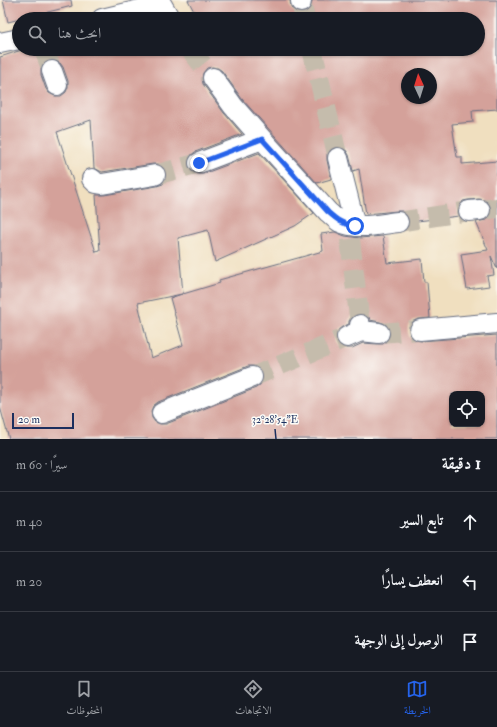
<!DOCTYPE html>
<html lang="ar">
<meta charset="utf-8">
<style>
body{margin:0;font-family:"IM FELL Double Pica",Amiri,serif;background:#242831;color:#f1f3f6;direction:rtl}
.controls{position:absolute;right:12px;bottom:12px;display:grid;overflow:hidden;border-radius:8px;box-shadow:0 1px 3px #0004}
.controls button{width:36px;height:36px;display:grid;place-items:center;padding:0;border:0;border-bottom:1px solid #363941;background:#171b24;color:#f1f3f6;font:20px sans-serif}
.compass{position:absolute;left:401px;top:68px;width:36px;height:36px;border-radius:50%;background:#171b24;box-shadow:0 1px 3px #0004;rotate:356deg}
.scale{position:absolute;left:12px;bottom:10px;width:62px;box-sizing:border-box;padding-left:4px;border:2px solid #1b2f5e;border-top:0;font-size:11px;line-height:14px;white-space:nowrap;color:#1b2f5e;-webkit-text-stroke:3px #fdfcf7;paint-order:stroke}
.stop{position:absolute;width:12px;height:12px;margin:-9px;border:3px solid #2563eb;border-radius:50%;background:#fff}
.stop.end{background:#2563eb;border-color:#fff;box-shadow:0 1px 4px #0008}
.list{margin:0;padding:0;list-style:none}
h2{display:flex;justify-content:space-between;align-items:center;height:52px;margin:0;padding:0 16px;font-size:17px}
h2 small{font-size:13px;font-weight:400;color:#9ea1a6}
.list li{display:grid;grid-template-columns:26px 1fr auto;gap:12px;align-items:center;box-sizing:border-box;height:60px;padding:0 16px;border-top:1px solid #363941}
.list b{display:block;font-size:15px;white-space:nowrap}
.list em{font-size:13px;font-style:normal;color:#9ea1a6}
.icon{flex:none;width:22px;height:22px;fill:none;stroke:currentColor;stroke-width:2;stroke-linecap:round;stroke-linejoin:round}
.map{position:relative;flex:none;width:497px;height:439px;overflow:hidden;direction:ltr}
.search{position:absolute;background:#171b24;box-shadow:0 1px 3px #0004;left:12px;right:12px;top:12px;height:44px;display:flex;align-items:center;gap:10px;box-sizing:border-box;padding:0 14px;border-radius:22px;color:#9ea1a6;font-size:15px}
.sheet{height:232px;background:#171b24}
nav{display:flex;justify-content:space-around;align-items:center;box-sizing:border-box;height:56px;border-top:1px solid #363941;background:#171b24;font-size:11px;color:#9ea1a6}
nav a{display:grid;justify-items:center;gap:2px}
nav .on{color:#2563eb}
.map>svg:first-child{display:block}
.building{fill:#d4a19a;fill-rule:evenodd}
.lines{fill:none;stroke-linecap:round;stroke-linejoin:round}
.minor-tunnel{stroke:#c5bcac;stroke-width:20;stroke-dasharray:20 10;stroke-linecap:butt}
.minor-casing{stroke:#666d80;stroke-width:22}
.minor{stroke:#fff;stroke-width:20}
.route{stroke:#2563eb;stroke-width:5}
.ticks{fill:none;stroke:#1b2f5e;stroke-width:1.5}
.ticks-label{font-size:10px;text-anchor:middle;fill:#1b2f5e;stroke:#fdfcf7;stroke-width:3;stroke-linejoin:round;paint-order:stroke}
</style>
<div class="map">
<svg width="497" height="439" viewBox="0 0 497 439">
<rect width="100%" height="100%" fill="#fdfcf7"/>
<filter id="ink" filterUnits="userSpaceOnUse"><feTurbulence type="fractalNoise" baseFrequency=".025" numOctaves="2"/><feDisplacementMap in="SourceGraphic" scale="8" xChannelSelector="R" yChannelSelector="G"/><feConvolveMatrix kernelMatrix="1 2 1 2 8 2 1 2 1" color-interpolation-filters="sRGB"/></filter>
<filter id="wash" filterUnits="userSpaceOnUse"><feTurbulence type="fractalNoise" baseFrequency=".012" numOctaves="4" result="noise"/><feDisplacementMap in="SourceGraphic" scale="16" xChannelSelector="R" yChannelSelector="G"/><feGaussianBlur stdDeviation="0.9" result="paint"/><feColorMatrix in="noise" values="0 0 0 0 0 0 0 0 0 0 0 0 0 0 0 0 0 1.4 0 .05"/><feComposite in="paint" operator="in"/></filter>
<g filter="url(#wash)">
<rect width="100%" height="100%" fill="#f0dfbf"/>
<g id="blocks">
<path class="building" d="M3 0H71L72 6 8 22Z
M188 0H290L291 8 296 12 301 13 306 12 311 8 312 0H497V109L472 111 473 122 452 124 457 157H462V164L497 161V269L491 256 494 275 487 276 489 286 467 289 461 254 488 250 476 222 486 220 491 214V209L489 203 485 200 479 199 468 200 463 201 458 207V212L459 216 409 222 407 215 402 211H397L366 214 359 169 353 171 349 155 346 150 342 147H336L330 150 327 154V160L331 179 317 183 242 99 222 71 218 68 212 67 207 68 203 73 202 79 203 84 224 113 242 134 195 152 190 156 188 161V167L192 172 198 174H203L259 153 314 213 295 226 215 262 208 230 178 238 183 294 220 283 219 280 323 251 321 234 335 232 345 236 360 238 383 236 387 263 422 259 424 282H427L430 318 419 319 413 321 409 326V331L410 336 415 340 421 341 497 335V439H9L0 407V57L25 49H478V19H384V15L344 18 345 19H198ZM48 60H54L60 63 63 67 68 81V87L66 92 61 96H55L49 93 46 89 41 75V69L43 64ZM407 74H431V98H407ZM91 120 94 168 102 172 153 164H159L164 167 166 173V179L163 184 157 186 104 195H96L100 251 96 252 57 132ZM182 294 170 298 183 345 151 358 138 303ZM358 314H364L369 317 370 320 380 322 386 324 389 328 390 334 388 340 383 344H378L363 343 352 348H346L340 346 336 341V335L338 330 342 327 349 324V321L352 316ZM248 366H254L259 368 263 373V379L261 384 256 388 166 424H160L155 422 152 418 151 411 153 406 158 402ZM452 394H482V424H452Z"/>
</g>
</g>
<g filter="url(#ink)">
<use href="#blocks" fill-opacity="0" stroke="#666d80" stroke-width="1"/>
<g class="lines">
<path class="minor-tunnel" d="M301 2 305 19
M44 49 52 71
M190 49 213 78
M312 49 338 158
M155 175 199 163
M480 210 497 208
M398 222 469 211
M350 239 360 325
M379 333 420 330
M252 377 347 337"/>
<defs>
<path id="minor" d="M159 0 170 19
M301 0V2
M102 19 161 5
M0 43 19 39
M52 71 57 85
M213 78 233 106 262 139 328 212C332 215 336 220 340 222 357 230 380 224 398 222
M338 158 355 226
M199 163 262 139
M92 179 96 183 102 184 155 175
M469 211 480 210
M420 330 497 323
M361 331 379 333
M347 337 361 331 360 325
M162 413 252 377"/>
</defs>
<use href="#minor" class="minor-casing"/>
<use href="#minor" class="minor"/>
</g>
</g>
<g class="lines" filter="url(#ink)">
<path class="route" d="M199 163 262 139 328 212C337 220 342 224 355 226"/>
</g>
<path class="ticks" d="M275 429 276 439"/>
<g class="ticks-label">
<text x="275" y="423">32°28'54"E</text>
</g>
</svg>
<div class="controls">
<button><svg class="icon" aria-label="locate" viewBox="0 0 24 24"><circle cx="12" cy="12" r="6"/><path d="M12 2v4M12 18v4M2 12h4M18 12h4"/></svg></button>
</div>
<svg class="compass" viewBox="-18 -18 36 36"><path d="M0-13l5 13h-10z" fill="#e53935"/><path d="M0 13l5-13h-10z" fill="#9ea1a6"/></svg>
<div class="scale">20 m</div>
<div class="stop" style="left:355px;top:226px"></div>
<div class="stop end" style="left:199px;top:163px"></div>
<div class="search"><svg class="icon" aria-label="search" viewBox="0 0 24 24"><circle cx="10" cy="10" r="6"/><path d="M15 15l6 6"/></svg>ابحث هنا</div>
</div>
<section class="sheet">
<h2>1 دقيقة<small>سيرًا · 60 m</small></h2>
<ul class="list">
<li><svg class="icon" aria-label="ahead" viewBox="0 0 24 24"><path d="M12 20V5M6 11l6-6 6 6"/></svg><div><b>تابع السير</b></div><em>40 m</em></li>
<li><svg class="icon" aria-label="left" viewBox="0 0 24 24"><path d="M17 20v-9H6M10 6l-5 5 5 5"/></svg><div><b>انعطف يسارًا</b></div><em>20 m</em></li>
<li><svg class="icon" aria-label="arrive" viewBox="0 0 24 24"><path d="M6 21V4h12l-3 4 3 4H6"/></svg><div><b>الوصول إلى الوجهة</b></div></li>
</ul>
</section>
<nav>
<a class="on"><svg class="icon" aria-label="map" viewBox="0 0 24 24"><path d="M3 6l6-2 6 2 6-2v14l-6 2-6-2-6 2zM9 4v14M15 6v14"/></svg>الخريطة</a>
<a><svg class="icon" aria-label="directions" viewBox="0 0 24 24"><path d="M12 3l9 9-9 9-9-9zM9 14v-3h6M13 9l2 2-2 2"/></svg>الاتجاهات</a>
<a><svg class="icon" aria-label="saved" viewBox="0 0 24 24"><path d="M7 4h10v16l-5-4-5 4z"/></svg>المحفوظات</a>
</nav>
